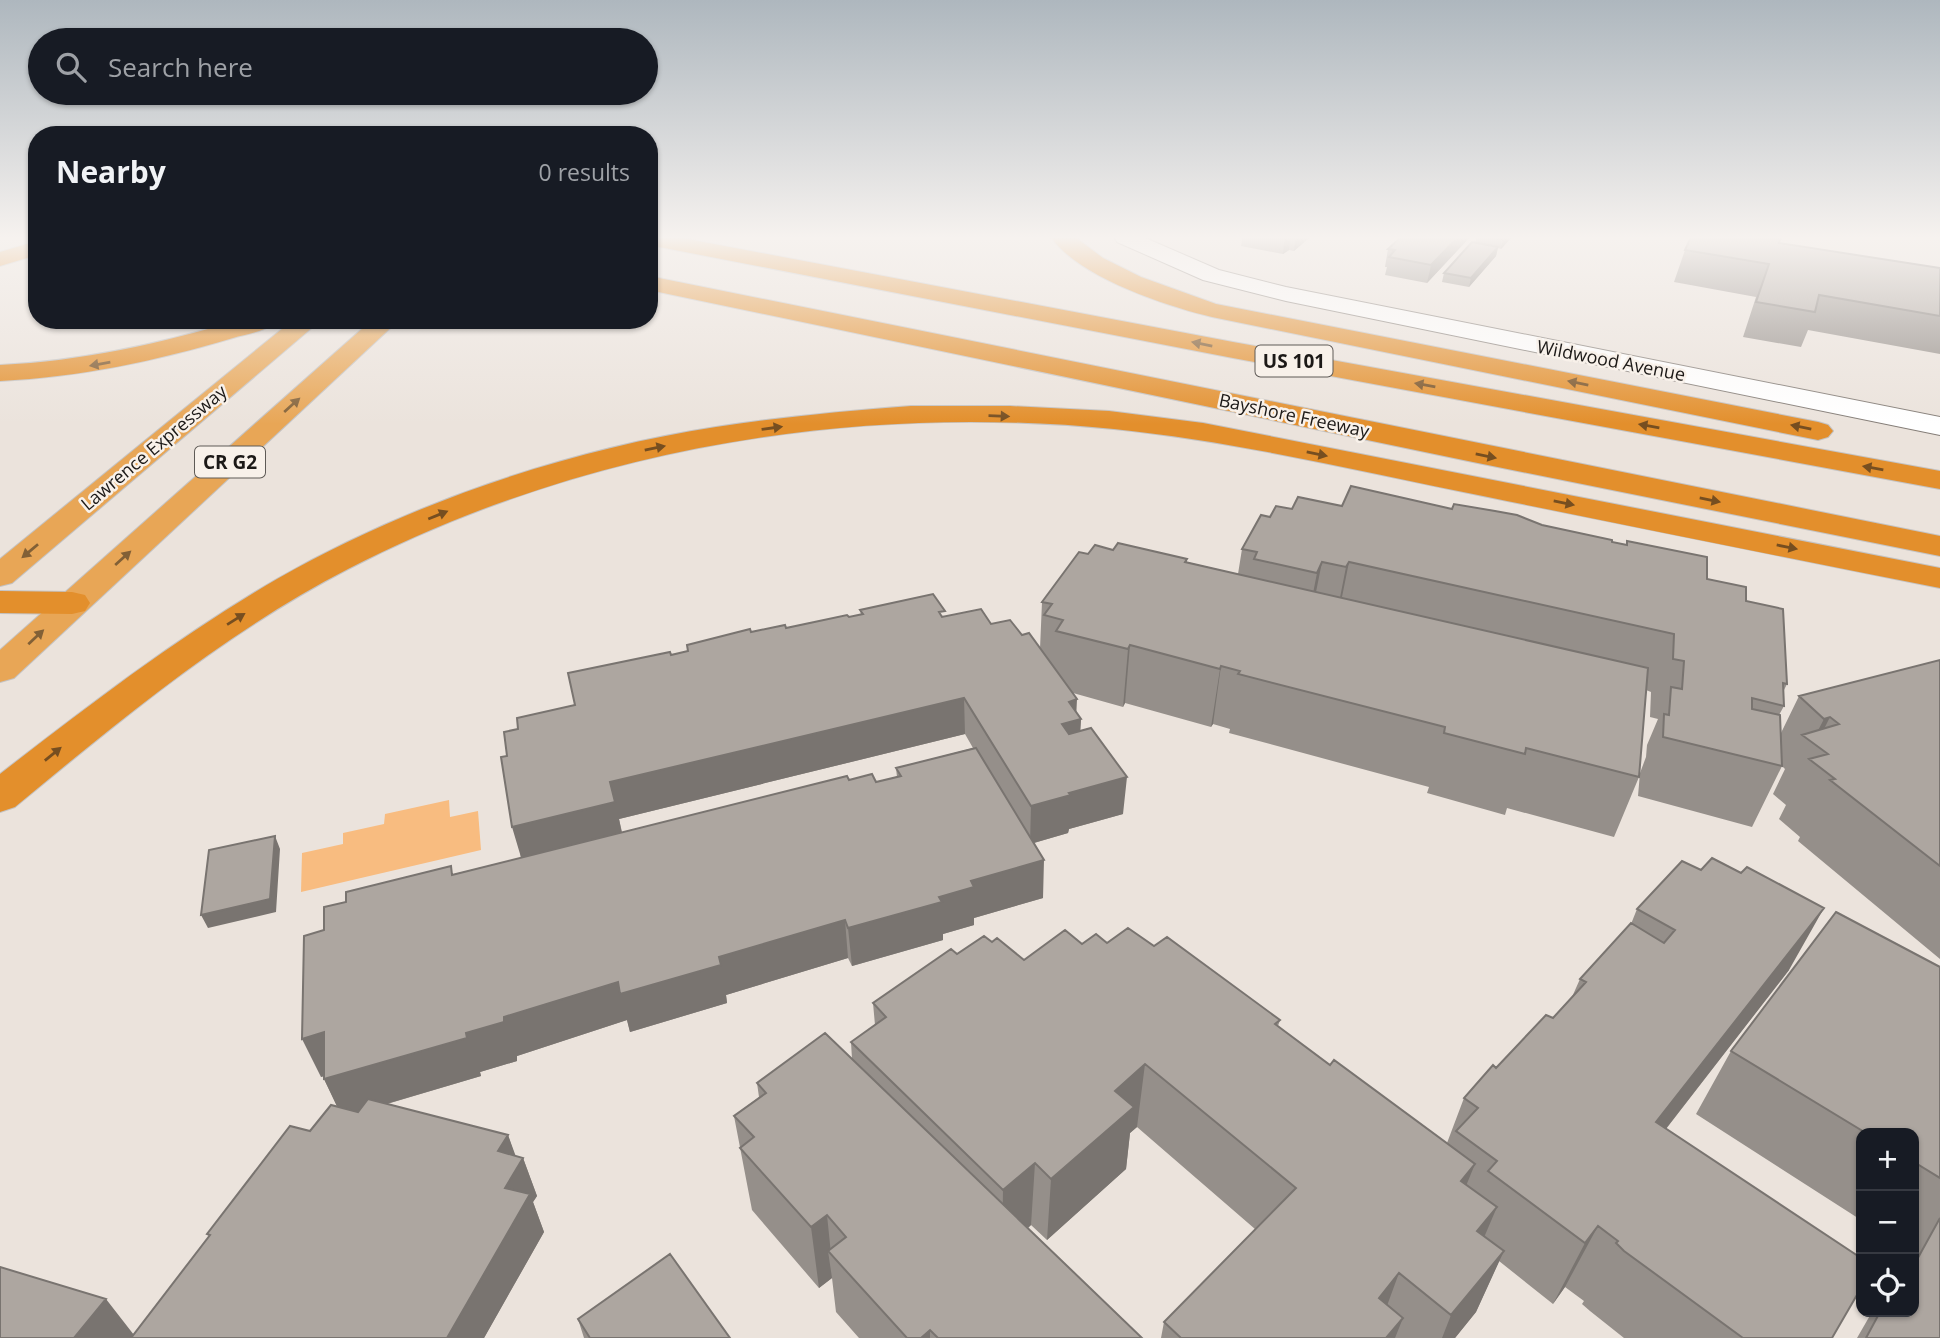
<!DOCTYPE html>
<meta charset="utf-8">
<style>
body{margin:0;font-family:"Open Sans",sans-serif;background:#242831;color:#f1f3f6}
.controls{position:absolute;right:21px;bottom:21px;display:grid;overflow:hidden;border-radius:14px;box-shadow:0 2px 5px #0004}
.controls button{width:63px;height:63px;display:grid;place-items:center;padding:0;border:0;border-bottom:2px solid #363941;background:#171b24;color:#f1f3f6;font:35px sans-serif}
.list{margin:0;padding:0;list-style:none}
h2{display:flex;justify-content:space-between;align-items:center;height:91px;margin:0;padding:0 28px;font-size:30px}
h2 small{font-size:23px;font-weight:400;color:#9ea1a6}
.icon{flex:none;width:38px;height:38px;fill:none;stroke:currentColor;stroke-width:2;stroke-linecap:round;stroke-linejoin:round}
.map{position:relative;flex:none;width:1940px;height:1338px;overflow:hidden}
.search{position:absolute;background:#171b24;box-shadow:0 2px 5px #0004;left:28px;top:28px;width:630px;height:77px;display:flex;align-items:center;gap:18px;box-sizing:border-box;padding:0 24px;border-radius:38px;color:#9ea1a6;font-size:26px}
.panel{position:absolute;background:#171b24;box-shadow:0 2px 5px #0004;left:28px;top:126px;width:630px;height:203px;border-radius:28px}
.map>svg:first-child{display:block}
.water{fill:#f8bc80}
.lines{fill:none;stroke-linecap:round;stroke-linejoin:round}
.tertiary-casing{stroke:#857e78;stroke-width:2}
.trunk-casing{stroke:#c4c3c3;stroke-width:2}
.motorway-casing{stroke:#c4c3c3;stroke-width:2}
.tertiary{fill:#fff;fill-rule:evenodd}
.trunk{fill:#e8a656;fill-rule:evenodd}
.motorway{fill:#e38f2c;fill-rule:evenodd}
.wall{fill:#958f8a;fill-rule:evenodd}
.shaded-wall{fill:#797470}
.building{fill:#ada6a0;stroke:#797470;stroke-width:2}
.oneway{fill:#764e20}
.oneway2{fill:#826036}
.labels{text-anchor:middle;stroke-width:5;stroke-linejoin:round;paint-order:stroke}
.far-street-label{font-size:18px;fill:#1c1917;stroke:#f8f1ea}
.shield{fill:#f8f1ea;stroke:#5e5a56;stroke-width:2}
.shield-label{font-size:19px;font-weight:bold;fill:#1c1917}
</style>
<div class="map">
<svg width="1940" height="1338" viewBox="0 0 1940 1338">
<rect width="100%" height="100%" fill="#ebe3dc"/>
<path class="water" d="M449 800 450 817 478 811 481 850 301 892 302 853 343 844V833L384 824 385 814Z"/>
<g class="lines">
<defs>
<path id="tertiary" d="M1114 237H1143L1219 270 1286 287 1940 417V435L1286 301 1203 280 1117 242Z"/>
<path id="trunk" d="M293 320H321L12 583 0 586V559Z
M372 320H399L14 678 0 682V650Z"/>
<path id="motorway" d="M649 237H677L1233 342 1940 471V489L1233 358 649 245Z
M1051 237H1075L1103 258 1141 277 1216 304 1818 422 1828 425 1833 431 1828 437 1818 440 1212 317C1166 306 1078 277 1051 237Z
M37 241V255L0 266V252Z
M649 276 1940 536V556L1473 462 649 290Z
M238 320H277C270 331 246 334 233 338 156 361 80 377 0 381V365C82 361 160 344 238 320Z
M911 406H1010L1109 411 1203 423 1940 568V588C1789 558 1638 528 1488 497 1364 472 1240 442 1114 429 853 403 582 448 348 569 226 632 120 720 15 807L0 812V774C89 705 179 636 277 579 408 504 567 450 716 427 781 417 845 411 911 406Z
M0 591 72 592 85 595 90 603 85 611 72 614 0 613Z"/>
</defs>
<use href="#tertiary" class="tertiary-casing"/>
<use href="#trunk" class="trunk-casing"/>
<use href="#motorway" class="motorway-casing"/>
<use href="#tertiary" class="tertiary"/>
<use href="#trunk" class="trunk"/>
<use href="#motorway" class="motorway"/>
</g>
<path class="wall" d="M1243 237H1310L1309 238 1294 251 1289 250 1283 254 1241 246Z
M1470 237 1427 283 1385 275 1387 267H1385L1388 249 1408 238Z
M1477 237H1512L1501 249 1498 248 1496 256 1469 287 1442 282 1444 273 1475 243Z
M1779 243 1940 268V354L1808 330 1801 347 1743 337 1756 297 1674 282 1685 250Z
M1342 506 1452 509 1542 525 1626 545 1627 541 1707 579 1746 601 1787 684 1783 692 1784 706 1779 715 1781 733 1799 696 1940 660V959L1798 841 1800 837 1779 819 1786 805 1773 794 1785 769 1782 766 1752 827 1638 796 1640 773 1646 757 1647 745 1658 719 1650 717 1651 692 1646 690 1639 777 1614 837 1507 808 1505 815 1427 793 1429 787 1229 733 1230 729 1213 724 1211 727 1125 703 1123 707 1073 693 1076 712 1081 719 1080 731 1123 814 1069 829 1068 833 1034 843 1043 898 974 918V925L943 934V940L852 966 848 958 726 995 727 1003 630 1032 627 1020 517 1056V1061L480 1072 481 1076 387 1104 508 1135 515 1156 523 1158 537 1196 533 1202 544 1232 484 1338H0L134 1335 209 1237 207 1234 310 1131 337 1106 324 1079V1076L321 1077 324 930 454 874 521 858 507 756 575 705 671 655 688 651 751 632 786 628 861 615 860 610 945 616 991 624 1022 635 1040 649 1042 602 1088 554 1113 550 1187 559V562L1238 574 1242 549 1270 517 1292 509ZM965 734 973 748 896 768 897 777 876 782 849 780 622 832 619 819Z
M1637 909 1789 970 1666 1129 1832 1338H1624L1590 1311 1582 1304 1584 1301 1565 1287 1553 1304 1499 1261 1476 1312 1455 1338H1161L1164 1322 1255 1229 1137 1127 1130 1133 1126 1169 1047 1240 1031 1225 1028 1228 1142 1338H859L836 1312 832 1278 819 1288 752 1210 734 1116 759 1097 757 1083 852 1059 851 1042 875 1025 873 1003 957 954 992 942 1024 960 1082 944 1107 943 1154 946 1280 1020 1278 1026 1330 1065 1447 1143 1464 1098 1553 1018 1572 997 1580 979 1631 924Z
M1940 967V1338H1857L1872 1312H1914V1133H1861V1220L1696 1114 1731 1051Z
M578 1319 730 1338H584Z"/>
<path class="shaded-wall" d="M1285 237H1290L1289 250 1283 254Z
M1296 237H1310L1309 238 1294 251Z
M1458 237H1470L1427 283 1431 265Z
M1506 237H1512L1501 249 1503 240Z
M1498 247 1496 256 1469 287 1471 278Z
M1322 562 1311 617 1306 629 1317 573Z
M1349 562 1338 617 1335 623 1346 567Z
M1130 645 1125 703 1123 707 1128 649Z
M1221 666 1213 724 1211 727 1220 669Z
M964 698 965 734 619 819 623 839 523 864 512 827 610 782Z
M1077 699 1076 720 1081 719 1079 755 1062 724 1069 702Z
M1830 717 1816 745 1812 742 1824 719Z
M1127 777 1123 814 1069 829 1068 833 1030 844 1031 806 1069 793Z
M275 836 280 849 276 912 208 928 201 915Z
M1044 860 1043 898 974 918V925L943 934V940L852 966 848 928 939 897 971 881Z
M1824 908 1789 970 1623 1184 1656 1122Z
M845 920 848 958 726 995 727 1003 630 1032 627 1020 517 1056V1061L480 1072 481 1076 342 1117 324 1079 466 1033 504 1017 618 982 719 957Z
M324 1032 342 1070 321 1077 302 1039Z
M1145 1064 1137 1127 1130 1133 1126 1169 1047 1240 1051 1179 1115 1091Z
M508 1135 519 1165 523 1158 537 1196 533 1202 544 1232 484 1338H447L505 1188 498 1151Z
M1035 1163 1031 1225 1002 1251 1003 1190Z
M1475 1164 1450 1225 1461 1181Z
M1497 1207 1471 1268 1477 1231Z
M827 1215 831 1254 828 1251 832 1278 819 1288 811 1227Z
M1598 1226 1565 1287 1553 1304 1585 1243Z
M1504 1251 1476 1312 1455 1338H1442L1451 1315Z
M1399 1273 1377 1333 1379 1298Z
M106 1299 134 1335 132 1338H74Z
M1403 1318 1395 1338H1386Z
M930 1330V1338H921Z"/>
<path class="building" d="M1401 237 1408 238 1410 237H1458L1431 265 1389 257 1395 250 1388 249Z
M1486 237H1506L1503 240Z
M1691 237H1781L1779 243 1940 268V316L1819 295 1815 312 1756 302 1769 264 1685 250Z
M1472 242 1498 247 1471 278 1444 273Z
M1351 486 1452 509 1454 504 1495 511 1517 515 1542 525 1612 540V542L1627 545V541L1707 557V579L1746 587V601L1783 609 1787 684 1783 683 1784 706 1752 698V709L1780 715 1782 766 1663 737 1664 714 1669 715 1671 687 1682 689 1684 661 1673 659 1674 634 1349 562 1346 567 1322 562 1317 573 1254 559 1257 552 1242 549 1261 515 1270 517 1276 506 1292 509 1298 497 1342 506Z
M1118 543 1187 559 1185 562 1648 668 1639 777 1526 748 1525 754 1444 733 1445 727 1238 674 1240 671 1221 666 1220 669 1130 645 1128 649 1056 631 1063 620 1044 615 1052 604 1042 602 1079 552 1088 554 1095 545 1113 550Z
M933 594 945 611 939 612 942 617 981 609 991 624 1010 620 1022 635 1029 633 1077 699 1069 702 1081 719 1062 724 1069 734 1091 728 1127 777 1069 793 1071 795 1031 806 964 698 610 782 615 802 512 827 501 757 507 756 504 732 518 729 517 718 575 705 568 673 670 652 671 655 688 651 687 645 750 629 751 632 785 625 786 628 847 615 849 617 863 614 860 610Z
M1940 660V866L1830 780 1835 779 1809 759 1828 754 1802 735 1839 724 1830 717 1824 719 1799 696Z
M976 748 1044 860 971 881 974 887 939 897 942 902 848 928 845 920 719 957 721 965 620 994 618 982 504 1017V1022L466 1033 467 1038 324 1079V1032L302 1039 304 936 324 930V907L346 902V892L451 866 452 875 847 776 849 780 872 774 876 782 901 776 896 768Z
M275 836 270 899 201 915 209 850Z
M1712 858 1741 873 1747 867 1824 908 1656 1122 1861 1258V1288L1832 1338H1743L1624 1251 1616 1243 1618 1241 1598 1226 1585 1243 1488 1171 1497 1161 1456 1131 1478 1108 1464 1098 1493 1065 1496 1068 1546 1015 1553 1018 1586 982 1580 979 1631 923 1664 943 1675 930 1637 909 1682 861 1701 870Z
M1836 912 1940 967V1178L1914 1162V1133H1866L1731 1051Z
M1128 928 1154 946 1167 937 1280 1020 1275 1024 1330 1065 1334 1060 1475 1164 1461 1181 1497 1207 1477 1231 1504 1251 1451 1315 1399 1273 1379 1298 1403 1318 1386 1338H1181L1164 1322 1296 1188 1145 1064 1115 1091 1134 1107 1051 1179 1035 1163 1003 1190 851 1042 886 1017 873 1003 951 949 957 954 984 936 992 942 997 938 1024 960 1065 930 1082 944 1096 934 1107 943Z
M825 1033 1142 1338H938L930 1330 921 1338H907L828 1251 846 1237 827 1215 811 1227 740 1148 754 1137 734 1116 766 1093 757 1083Z
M368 1099 508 1135 498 1151 523 1158 505 1188 530 1194 447 1338H131L210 1235 207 1234 290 1126 310 1131 331 1105 358 1112Z
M1940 1218V1338H1866L1880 1312H1914V1265Z
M670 1254 730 1338H590L578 1319Z
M0 1267 106 1299 74 1338H0Z"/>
<defs><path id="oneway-solid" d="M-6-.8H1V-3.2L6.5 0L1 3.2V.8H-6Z" transform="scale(1.75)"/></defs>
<g class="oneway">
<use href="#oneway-solid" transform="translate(1202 344) rotate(-169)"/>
<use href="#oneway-solid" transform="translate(100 364) rotate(170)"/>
<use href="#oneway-solid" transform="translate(1578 383) rotate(-169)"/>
<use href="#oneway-solid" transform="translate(1425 385) rotate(-170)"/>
<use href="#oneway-solid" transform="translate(999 416) rotate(2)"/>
<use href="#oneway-solid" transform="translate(1649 426) rotate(-170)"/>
<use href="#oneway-solid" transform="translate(1801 427) rotate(-169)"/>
<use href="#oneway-solid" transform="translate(772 428) rotate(-8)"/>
<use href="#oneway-solid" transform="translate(655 448) rotate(-12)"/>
<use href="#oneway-solid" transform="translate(1317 454) rotate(11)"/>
<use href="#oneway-solid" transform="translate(1486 456) rotate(11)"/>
<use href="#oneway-solid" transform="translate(1873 468) rotate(-170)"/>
<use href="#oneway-solid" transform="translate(1710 500) rotate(11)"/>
<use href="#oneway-solid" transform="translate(1564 503) rotate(11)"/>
<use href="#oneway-solid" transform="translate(438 515) rotate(-22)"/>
<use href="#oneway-solid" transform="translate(1787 547) rotate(11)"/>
<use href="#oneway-solid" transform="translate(236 619) rotate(-32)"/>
<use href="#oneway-solid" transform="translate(53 754) rotate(-39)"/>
</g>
<g class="oneway2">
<use href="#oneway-solid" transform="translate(292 405) rotate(-42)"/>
<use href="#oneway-solid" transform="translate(30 551) rotate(140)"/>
<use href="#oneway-solid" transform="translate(123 558) rotate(-42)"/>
<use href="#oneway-solid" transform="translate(36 637) rotate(-43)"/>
</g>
<linearGradient id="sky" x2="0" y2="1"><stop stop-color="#aeb7be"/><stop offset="0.56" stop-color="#f6f2ef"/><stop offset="1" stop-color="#f6f2ef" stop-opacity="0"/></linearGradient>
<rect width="1940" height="424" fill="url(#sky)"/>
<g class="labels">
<g class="far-street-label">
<text transform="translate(1611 361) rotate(11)" y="6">Wildwood Avenue</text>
<text transform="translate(1294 416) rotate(12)" y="6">Bayshore Freeway</text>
<text transform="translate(154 448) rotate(-40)" y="6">Lawrence Expressway</text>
</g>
<g class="shield">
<rect x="1255.5" y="345.5" width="77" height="31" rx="5"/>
<rect x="195" y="446.5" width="70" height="31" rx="5"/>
</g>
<g class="shield-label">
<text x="1294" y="368">US 101</text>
<text x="230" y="469">CR G2</text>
</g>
</g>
</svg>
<div class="controls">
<button>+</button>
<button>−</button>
<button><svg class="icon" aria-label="locate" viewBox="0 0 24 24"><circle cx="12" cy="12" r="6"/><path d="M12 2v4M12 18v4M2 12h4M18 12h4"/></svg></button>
</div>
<div class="search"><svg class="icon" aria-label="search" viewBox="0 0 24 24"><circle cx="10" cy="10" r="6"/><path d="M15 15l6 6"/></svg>Search here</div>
<section class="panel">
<h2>Nearby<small>0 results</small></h2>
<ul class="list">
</ul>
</section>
</div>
